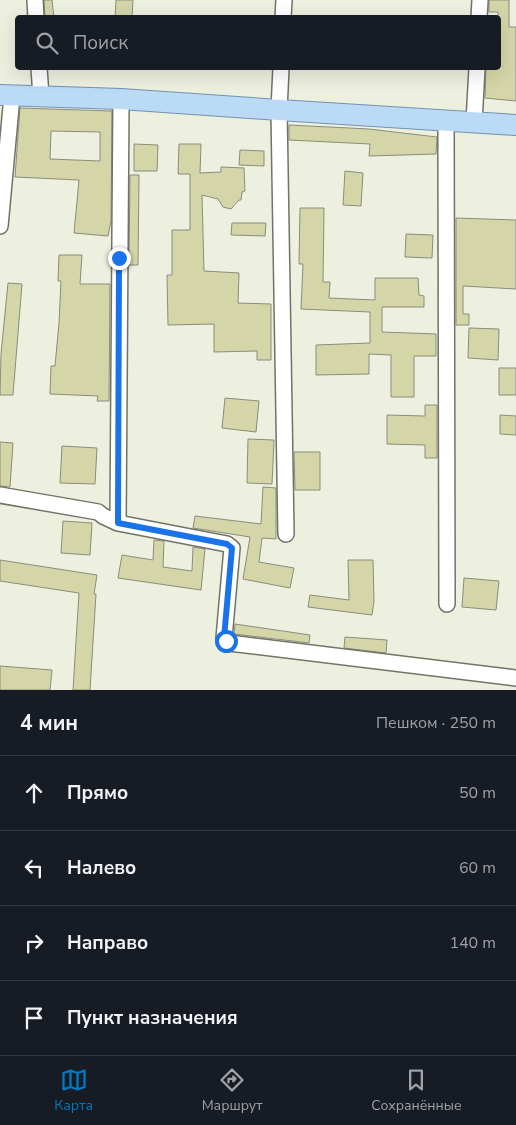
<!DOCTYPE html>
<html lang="ru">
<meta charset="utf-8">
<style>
body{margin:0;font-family:"Nunito Sans",sans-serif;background:#20242c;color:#f1f3f6}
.stop{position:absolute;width:15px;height:15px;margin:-11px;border:4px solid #1a73e8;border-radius:50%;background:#fff}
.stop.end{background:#1a73e8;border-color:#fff;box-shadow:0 1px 5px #0008}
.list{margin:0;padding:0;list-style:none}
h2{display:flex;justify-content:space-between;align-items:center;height:65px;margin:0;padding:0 20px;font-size:21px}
h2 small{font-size:16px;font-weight:400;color:#9ea1a6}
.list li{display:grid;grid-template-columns:32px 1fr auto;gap:15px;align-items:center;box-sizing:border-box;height:75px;padding:0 20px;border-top:1px solid #363941}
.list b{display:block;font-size:19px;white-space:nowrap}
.list em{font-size:16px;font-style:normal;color:#9ea1a6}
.icon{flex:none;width:28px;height:28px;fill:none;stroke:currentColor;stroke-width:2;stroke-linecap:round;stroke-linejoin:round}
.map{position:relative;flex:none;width:516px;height:690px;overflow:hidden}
.search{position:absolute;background:#171b24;box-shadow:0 5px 20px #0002;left:15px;right:15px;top:15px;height:55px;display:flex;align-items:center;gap:12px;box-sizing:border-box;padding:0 18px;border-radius:5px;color:#9ea1a6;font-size:19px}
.sheet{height:365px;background:#171b24}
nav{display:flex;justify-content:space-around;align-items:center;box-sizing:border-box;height:70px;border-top:1px solid #363941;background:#171b24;font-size:14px;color:#9ea1a6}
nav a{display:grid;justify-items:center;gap:2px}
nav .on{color:#007ac3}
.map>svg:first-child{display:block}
.building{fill:#d4d6a8;stroke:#8b8c7e;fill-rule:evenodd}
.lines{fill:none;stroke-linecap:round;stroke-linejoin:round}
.minor-casing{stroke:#727366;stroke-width:18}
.major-casing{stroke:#7293af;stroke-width:22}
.minor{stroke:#fff;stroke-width:15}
.major{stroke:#bbdaf6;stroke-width:20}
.route{stroke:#1a73e8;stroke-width:6}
</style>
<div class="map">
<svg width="516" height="690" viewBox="0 0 516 690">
<rect width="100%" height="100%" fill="#edefdf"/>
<path class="building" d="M44 0H52L54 18H45Z
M116 0H133L132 18H115Z
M489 0H509V27H516V101L485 98 486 68H498V12H489Z
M20 108 112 111 111 221 108 236 74 233 79 180 15 177ZM51 131 100 132V161L50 159Z
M289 125 369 129 437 137 436 154 369 156 370 144 289 140Z
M134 144 158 145 157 171H134Z
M179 144H201L200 173 221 172V167L244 168 245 191 242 192 241 200H239L231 209 223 207 218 199 202 195 204 271 239 273 238 303 271 304V360H257V351L214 352V324L168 325 167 275H172V230H190V174H178Z
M240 150 264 151V166L239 165Z
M345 171 363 173 361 206 343 205Z
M130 175H139L138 265H129Z
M300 208H324L323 282H330L329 298 375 300V278H418L419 295 424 296V307H382V332L436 334V356H414V397H391V355L369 354V374L316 375V345L370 343V312L301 309 303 264H299Z
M456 218 516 220V289L463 286V314H469V325H456Z
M232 223H266L265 236 231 235Z
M406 234 433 235 432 258 405 257Z
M59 255H82L80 284H110L109 401H97L98 396 50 394 51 366H55L59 323 61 281H58Z
M8 283 22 284 13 395H0L1 354Z
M469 328 499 329 498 360 468 358Z
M499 368H516V395H499Z
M225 398 259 401 256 432 222 428Z
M425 405H437V458H425V445L387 444V415L425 416Z
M500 415 516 416V435L500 434Z
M248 439 274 440 272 484 247 483Z
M0 442 13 443 10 487 0 486Z
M62 446 97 448 95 484 60 483Z
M294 452H320V490H295Z
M263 487 276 488V539L262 538 259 562 294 568 290 588 243 579 250 537 193 528 195 516 261 524Z
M63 521 92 523 90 555 61 553Z
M154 540 164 541 163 567 192 571 193 547 205 549 201 590 118 578 122 555 153 560Z
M0 560 97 575 94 594H96L90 690H73L79 593 0 581Z
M348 560H373L374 601 372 615 308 607 310 595 349 600Z
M464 578 499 581 496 610 462 607Z
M235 624 310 635 309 643 234 634Z
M345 637 387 640 386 653 344 648Z
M0 666 52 670 50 690H0Z"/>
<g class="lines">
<defs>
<path id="minor" d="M35 0 36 18
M283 18 284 0
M479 18 480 0
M39 68 41 96
M281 68 279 110 286 534
M446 121 447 604
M474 122 477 68
M0 226 12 96
M0 495 98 512 103 516 118 523 227 544 232 548 224 638 229 643 516 678
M118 523 121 99"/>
<path id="major" d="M0 95 121 99 279 110 516 125"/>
</defs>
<use href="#minor" class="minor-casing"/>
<use href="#major" class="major-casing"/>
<use href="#minor" class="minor"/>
<use href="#major" class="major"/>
</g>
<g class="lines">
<path class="route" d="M119 258 118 523 227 544 232 548 224 638 226 641"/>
</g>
</svg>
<div class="stop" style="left:226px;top:641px"></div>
<div class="stop end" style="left:119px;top:258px"></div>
<div class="search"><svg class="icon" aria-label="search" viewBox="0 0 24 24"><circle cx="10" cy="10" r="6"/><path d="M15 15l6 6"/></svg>Поиск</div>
</div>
<section class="sheet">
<h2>4 мин<small>Пешком · 250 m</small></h2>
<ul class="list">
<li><svg class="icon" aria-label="ahead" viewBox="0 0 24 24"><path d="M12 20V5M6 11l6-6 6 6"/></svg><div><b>Прямо</b></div><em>50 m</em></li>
<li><svg class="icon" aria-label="left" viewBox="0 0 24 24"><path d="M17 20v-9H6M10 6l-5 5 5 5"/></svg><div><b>Налево</b></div><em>60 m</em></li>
<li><svg class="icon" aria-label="right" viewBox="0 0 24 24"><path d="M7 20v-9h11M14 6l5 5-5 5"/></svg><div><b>Направо</b></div><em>140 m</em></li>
<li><svg class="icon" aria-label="arrive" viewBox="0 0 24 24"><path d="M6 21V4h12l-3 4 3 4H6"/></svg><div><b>Пункт назначения</b></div></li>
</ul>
</section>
<nav>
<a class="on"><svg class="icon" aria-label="map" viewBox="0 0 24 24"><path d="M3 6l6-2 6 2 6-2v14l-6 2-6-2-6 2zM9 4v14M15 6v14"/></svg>Карта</a>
<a><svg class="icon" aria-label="directions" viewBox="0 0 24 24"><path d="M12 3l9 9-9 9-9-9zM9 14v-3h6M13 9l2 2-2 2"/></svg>Маршрут</a>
<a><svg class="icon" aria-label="saved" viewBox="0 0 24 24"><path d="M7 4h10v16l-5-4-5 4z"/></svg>Сохранённые</a>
</nav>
